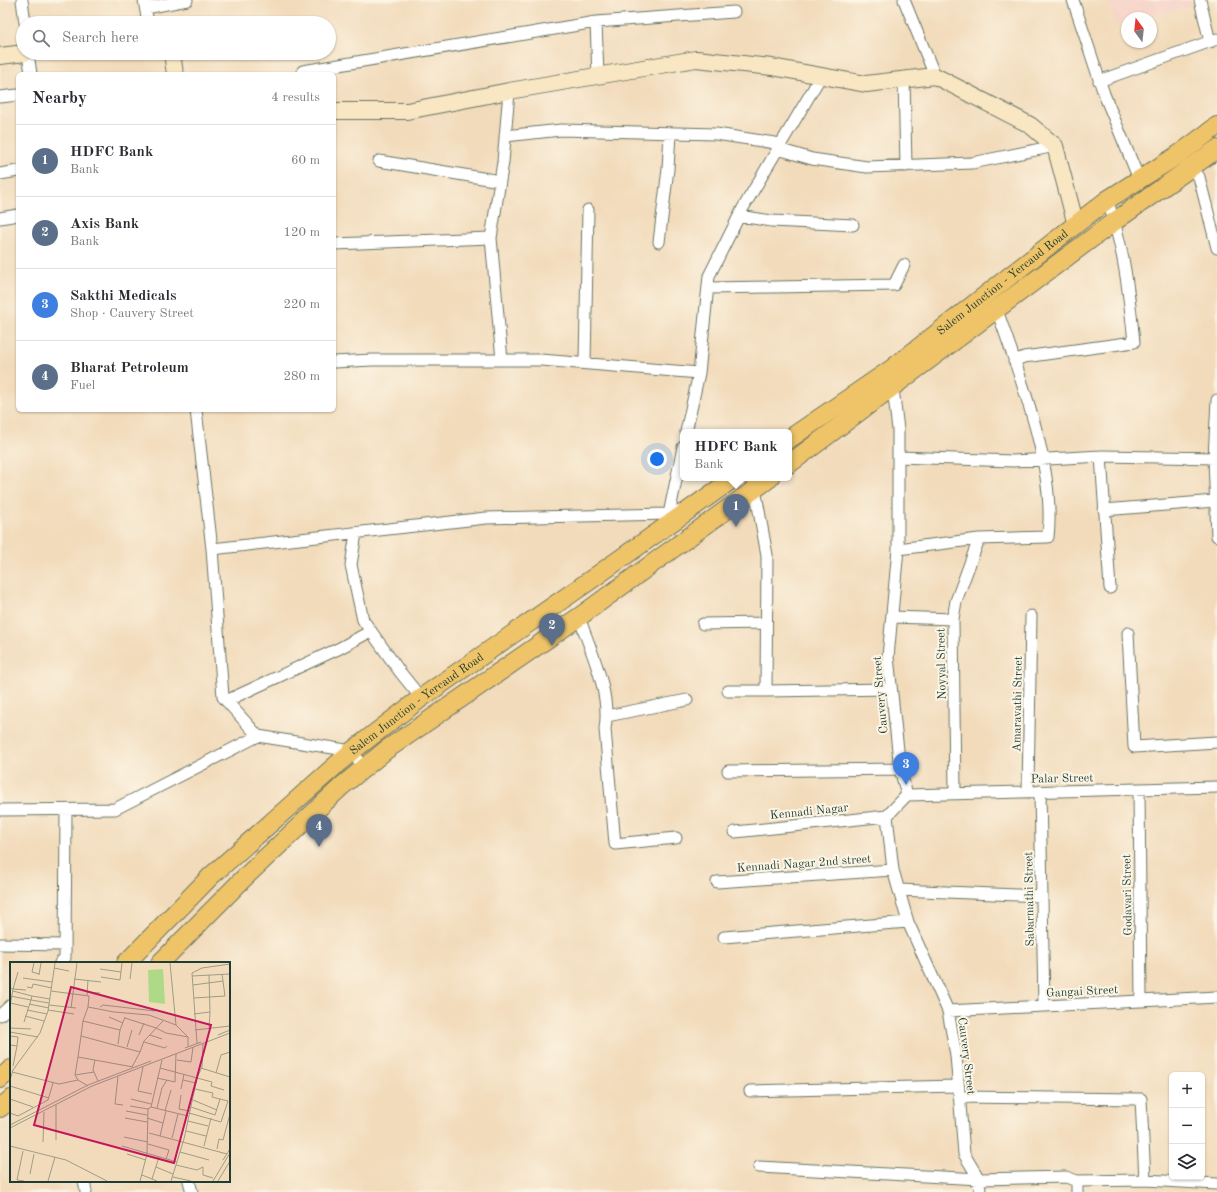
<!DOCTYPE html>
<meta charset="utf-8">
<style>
body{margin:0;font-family:"Old Standard TT",serif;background:#f7f7f7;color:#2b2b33}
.controls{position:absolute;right:12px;bottom:12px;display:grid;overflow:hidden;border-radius:6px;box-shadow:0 1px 3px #0004}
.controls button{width:36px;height:36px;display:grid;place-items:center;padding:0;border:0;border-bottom:1px solid #e1e1e2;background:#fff;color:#2b2b33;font:20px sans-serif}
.compass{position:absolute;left:1121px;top:12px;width:36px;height:36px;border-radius:50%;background:#fff;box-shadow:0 1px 3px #0004;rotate:345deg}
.you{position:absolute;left:657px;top:459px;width:14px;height:14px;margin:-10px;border:3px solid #fff;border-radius:50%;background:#1a73e8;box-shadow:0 0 0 6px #1a73e833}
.badge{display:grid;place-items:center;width:26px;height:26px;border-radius:50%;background:#ea580c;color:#fff;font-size:13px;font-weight:700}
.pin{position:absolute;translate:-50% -33px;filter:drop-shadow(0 1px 2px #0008)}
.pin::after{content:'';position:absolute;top:21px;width:14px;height:12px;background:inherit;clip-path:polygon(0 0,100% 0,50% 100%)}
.popup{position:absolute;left:680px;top:429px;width:112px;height:52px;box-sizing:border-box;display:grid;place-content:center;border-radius:6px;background:#fff;filter:drop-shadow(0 1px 3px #0005);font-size:13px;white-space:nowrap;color:#7c7c81}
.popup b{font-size:15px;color:#2b2b33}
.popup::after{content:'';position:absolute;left:50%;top:100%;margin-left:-8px;border:8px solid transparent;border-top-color:#fff}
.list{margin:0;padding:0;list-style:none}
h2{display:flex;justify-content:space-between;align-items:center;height:52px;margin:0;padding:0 16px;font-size:17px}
h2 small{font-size:13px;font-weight:400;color:#7c7c81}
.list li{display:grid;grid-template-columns:26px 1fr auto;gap:12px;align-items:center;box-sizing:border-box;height:72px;padding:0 16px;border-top:1px solid #e1e1e2}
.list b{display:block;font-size:15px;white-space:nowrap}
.list p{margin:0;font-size:13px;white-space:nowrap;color:#7c7c81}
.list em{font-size:13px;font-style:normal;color:#7c7c81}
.icon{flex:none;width:22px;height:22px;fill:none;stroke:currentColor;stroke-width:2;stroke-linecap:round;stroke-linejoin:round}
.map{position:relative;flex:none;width:1217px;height:1192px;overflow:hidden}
.search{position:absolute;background:#fff;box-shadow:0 1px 3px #0004;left:16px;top:16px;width:320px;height:44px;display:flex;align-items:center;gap:10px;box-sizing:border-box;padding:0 14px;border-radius:22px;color:#7c7c81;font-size:15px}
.panel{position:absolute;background:#fff;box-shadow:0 1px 3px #0004;left:16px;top:72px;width:320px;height:340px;border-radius:6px}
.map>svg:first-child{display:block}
.built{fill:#f7d1c7}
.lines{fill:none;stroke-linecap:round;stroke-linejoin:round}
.street-casing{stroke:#697463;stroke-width:13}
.secondary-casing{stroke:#697463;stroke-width:18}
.primary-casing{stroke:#697463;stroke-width:20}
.street{stroke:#fff;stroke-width:11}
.secondary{stroke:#f9e7c3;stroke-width:16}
.primary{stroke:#efc469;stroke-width:18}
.labels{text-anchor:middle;stroke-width:4;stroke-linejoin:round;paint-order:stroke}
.street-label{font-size:12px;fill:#1f3d34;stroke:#fcf5e5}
.inset-road{fill:none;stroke:#9e9c85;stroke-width:1}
.view{fill:#c2185b;fill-opacity:0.15;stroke:#c2185b;stroke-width:2}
.inset-edge{fill:none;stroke:#1f3d34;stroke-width:2}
</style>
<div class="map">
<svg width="1217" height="1192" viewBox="0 0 1217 1192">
<rect width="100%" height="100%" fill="#fcf5e5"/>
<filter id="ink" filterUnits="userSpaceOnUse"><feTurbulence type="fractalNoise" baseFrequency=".025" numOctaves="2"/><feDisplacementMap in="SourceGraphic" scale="8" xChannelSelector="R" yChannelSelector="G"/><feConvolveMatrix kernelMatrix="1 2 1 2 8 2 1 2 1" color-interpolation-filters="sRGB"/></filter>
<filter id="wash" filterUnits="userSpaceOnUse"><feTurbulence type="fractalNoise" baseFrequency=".012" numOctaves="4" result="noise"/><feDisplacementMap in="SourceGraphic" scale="16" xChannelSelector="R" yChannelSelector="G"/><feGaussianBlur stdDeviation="0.9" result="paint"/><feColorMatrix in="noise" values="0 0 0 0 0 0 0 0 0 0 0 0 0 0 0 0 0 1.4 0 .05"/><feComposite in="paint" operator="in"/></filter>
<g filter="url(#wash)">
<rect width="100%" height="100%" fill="#f2dbbb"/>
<path class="built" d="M1108 0H1189L1191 6 1141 18H1127V21L1117 24Z"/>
</g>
<g filter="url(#ink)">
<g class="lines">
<defs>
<path id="street" d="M22 0 25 23
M144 0 148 23
M904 0 935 76
M1073 0 1104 94 1139 179
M1200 0 1210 42
M146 8 187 0
M596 22 598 76
M28 53 31 74
M303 74V71L596 22 734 12
M904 79 906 166
M1099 81 1217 39
M0 97 18 95
M505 136 561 130 716 134 781 144
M778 149 812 159 867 167 972 163 1055 146
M379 161 500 181
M1192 167 1199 177 1217 248
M0 174 18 171
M739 216 772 221 853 225
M0 218 18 215
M491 238 503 162 509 91
M659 242 668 169 670 133
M334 244 491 238 502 360
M708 288 894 285 904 265
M1014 361 1024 357 1134 342C1129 294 1124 246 1107 200
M334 362 372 360H541L699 373 686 432
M585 363 588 210
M699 373 709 276 743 208 821 76
M893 388 898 430V549L888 657 900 769 907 795 887 816 893 870 908 922 948 1011 956 1055 964 1154 979 1179 980 1192
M1217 400 1214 458 1217 536
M196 410 212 549
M1101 456 1110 588
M898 457 1013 461 1101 456 1217 458
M755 489 767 555 766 691 891 689
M1104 510 1215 501
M669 514 683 447
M356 533 351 565 363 620 400 672 421 698
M898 549 979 539 1048 537C1056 467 1020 377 997 310
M579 617C591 652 611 692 605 729L615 844 676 838
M892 617 953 619
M703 624 766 623
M1128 633 1134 747 1217 742
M728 691H766
M226 701 340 648 371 631
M607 716 687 700
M258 736 223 697 212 549 486 518 669 514 683 510
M728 771 900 769
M1139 789 1141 1001
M1040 791 1044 1006
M1028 792 1031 616
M955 793 953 619 956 601 979 539
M907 795 1217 787
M0 810 115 809 258 736 352 751 364 768
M735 832 887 816
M717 882 893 870
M899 890 1042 896
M724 937 908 922
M0 944 65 945
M60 963 65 958 66 810
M948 1011 1217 997
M0 1015 11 1005
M750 1091 958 1086
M959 1097 1141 1099 1145 1180
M759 1167 979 1179 1066 1177 1077 1181 1145 1180 1217 1184
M84 1181 86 1192
M189 1181 192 1192
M1077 1192V1181"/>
<path id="secondary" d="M172 53 175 74
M0 56 25 53
M334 111H407L509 91 696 59 772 67 866 84 935 76 1030 125 1055 146 1076 225"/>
<g id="primary">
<path id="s1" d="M789 439 890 370 1107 200 1178 155 1217 126"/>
<path d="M789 464 1115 221 1217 149"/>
<path id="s2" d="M126 963 211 876 352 751 421 698 592 579 734 478"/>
<path d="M160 963 244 878 342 786 386 750 579 617 770 478"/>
<path d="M0 1079 11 1069"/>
<path d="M0 1108 11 1099"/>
</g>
</defs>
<use href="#street" class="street-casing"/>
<use href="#secondary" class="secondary-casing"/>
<use href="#primary" class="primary-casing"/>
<use href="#street" class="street"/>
<use href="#secondary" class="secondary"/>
<use href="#primary" class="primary"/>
</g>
</g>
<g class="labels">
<g class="street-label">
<text dy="4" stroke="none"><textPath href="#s1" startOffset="265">Salem Junction - Yercaud Road</textPath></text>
<text transform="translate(941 664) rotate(-91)" y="4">Noyyal Street</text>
<text transform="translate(880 695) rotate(-95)" y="4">Cauvery Street</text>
<text dy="4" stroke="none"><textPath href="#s2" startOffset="390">Salem Junction - Yercaud Road</textPath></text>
<text transform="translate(1017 704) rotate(-89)" y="4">Amaravathi Street</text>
<text transform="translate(1062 778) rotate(-1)" y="4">Palar Street</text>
<text transform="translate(809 811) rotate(-6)" y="4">Kennadi Nagar</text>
<text transform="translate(804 863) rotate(-4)" y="4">Kennadi Nagar 2nd street</text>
<text transform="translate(1127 895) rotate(-91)" y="4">Godavari Street</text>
<text transform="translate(1029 899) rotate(-91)" y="4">Sabarmathi Street</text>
<text transform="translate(1082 991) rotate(-3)" y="4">Gangai Street</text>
<text transform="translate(967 1056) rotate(83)" y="4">Cauvery Street</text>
</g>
</g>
<g transform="translate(10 962)">
<rect width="220" height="220" fill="#f2dbbb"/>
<path d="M153 7 155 42 139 40 138 8Z" fill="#aeda87"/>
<path class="inset-road" d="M24 1 22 10 29 12M160 1 166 63M44 6 59 9M90 7 111 10M8 10 3 27 16 28M29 13 31 1M182 14 220 12M91 15 110 18 112 1M13 16 42 20M64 17 91 20M120 17 122 1M183 23 213 19M17 25 22 26 23 22 42 26M0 26 3 27 0 44M3 29 22 34M41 29 79 34 78 45 104 50 139 53 166 63 178 75V84M77 30 90 31M77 33 78 18M0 34 21 38 22 34 40 37M184 36 215 34 212 12M0 41 18 45M19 42 39 46M39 43 66 46M90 45 93 43 145 49M61 46 67 1M17 48 37 52M38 48 64 52M184 52 200 50 199 13M15 54 34 59M99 55 113 61M115 56 146 66M73 59 78 45M14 60 21 38 39 41M0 66 21 67M146 66 156 71 178 75M199 67 200 50M110 68 115 55M185 68 220 64M0 70 28 75M129 73 134 61M140 73 152 77M208 73 220 68M0 74 8 75 7 84M71 74 73 59 110 68 108 82M134 80 155 86 157 84M187 81 182 11 192 6 220 2M0 83 7 84 3 104M117 85 122 68M175 86 191 80M130 90 134 79 153 59M68 95 71 74 130 90 122 105M85 98 83 108 88 119M167 98 181 100 183 85M133 105 128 129 142 132M150 106 202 120 201 124 214 128M191 106 220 115M2 110 49 122 68 118 78 124M206 111 211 93 220 90M65 113 84 110M108 114 105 142 113 143M147 116 165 120 166 92M0 118 3 108 30 71 38 49 45 1M68 118 65 113 68 95 123 105M173 118 186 121M0 124 39 136M171 127 174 112M185 127 203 131 202 135 210 137M171 133 169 147 180 149M0 137 23 145M121 137 141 142M183 138 207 148M120 144 138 147M141 145 178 154M147 146 152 126 157 118M116 149 137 153M155 149 161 128M0 151 8 154 38 138 43 121M179 151 211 160 218 139 210 137 205 153 181 145M115 156 137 160M137 156 153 161M178 159 198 164M0 163 78 123 141 99M0 166 82 124 220 71M176 169 196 174M139 171 217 192M150 174 156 149M114 175 138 180M162 176 168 152M46 178V143M33 180 34 150M138 182 159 188 156 197M0 184 56 198 97 219M112 184 167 200M194 184 201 156M207 187 209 177 213 178 220 152M13 189 7 218 14 219M170 190 199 198M117 192 136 198M213 198 220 187M166 203 187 208 193 205V213L203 216M146 205 163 212M20 212 24 192M132 213 147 219M163 215 181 219M142 217 149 195M38 219 45 195M130 219 137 192 138 147 141 145 152 98M161 219 174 177 187 116 192 105 193 81M203 219 220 191M208 219 220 199"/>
<path class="view" d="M61 25 201 63 164 201 24 163Z"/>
<rect width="220" height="220" class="inset-edge"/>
</g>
</svg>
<div class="controls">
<button>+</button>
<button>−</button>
<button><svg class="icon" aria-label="layers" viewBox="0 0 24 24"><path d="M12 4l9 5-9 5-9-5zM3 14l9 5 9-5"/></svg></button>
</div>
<svg class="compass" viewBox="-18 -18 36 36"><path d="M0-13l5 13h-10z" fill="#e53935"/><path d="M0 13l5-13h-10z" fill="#7c7c81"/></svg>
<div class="you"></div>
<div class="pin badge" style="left:736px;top:527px;background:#5c6f8a">1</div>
<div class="popup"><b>HDFC Bank</b>Bank</div>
<div class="pin badge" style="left:552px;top:646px;background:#5c6f8a">2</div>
<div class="pin badge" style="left:906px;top:785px;background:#3f7fe0">3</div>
<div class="pin badge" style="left:319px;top:847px;background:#5c6f8a">4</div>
<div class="search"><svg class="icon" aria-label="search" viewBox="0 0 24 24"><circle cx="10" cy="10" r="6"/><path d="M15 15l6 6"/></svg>Search here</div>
<section class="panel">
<h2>Nearby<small>4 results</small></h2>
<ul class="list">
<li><span class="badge" style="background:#5c6f8a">1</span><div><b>HDFC Bank</b><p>Bank</p></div><em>60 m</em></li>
<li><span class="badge" style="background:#5c6f8a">2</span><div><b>Axis Bank</b><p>Bank</p></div><em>120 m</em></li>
<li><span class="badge" style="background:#3f7fe0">3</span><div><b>Sakthi Medicals</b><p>Shop · Cauvery Street</p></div><em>220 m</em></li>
<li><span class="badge" style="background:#5c6f8a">4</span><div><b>Bharat Petroleum</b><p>Fuel</p></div><em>280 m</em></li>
</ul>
</section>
</div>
